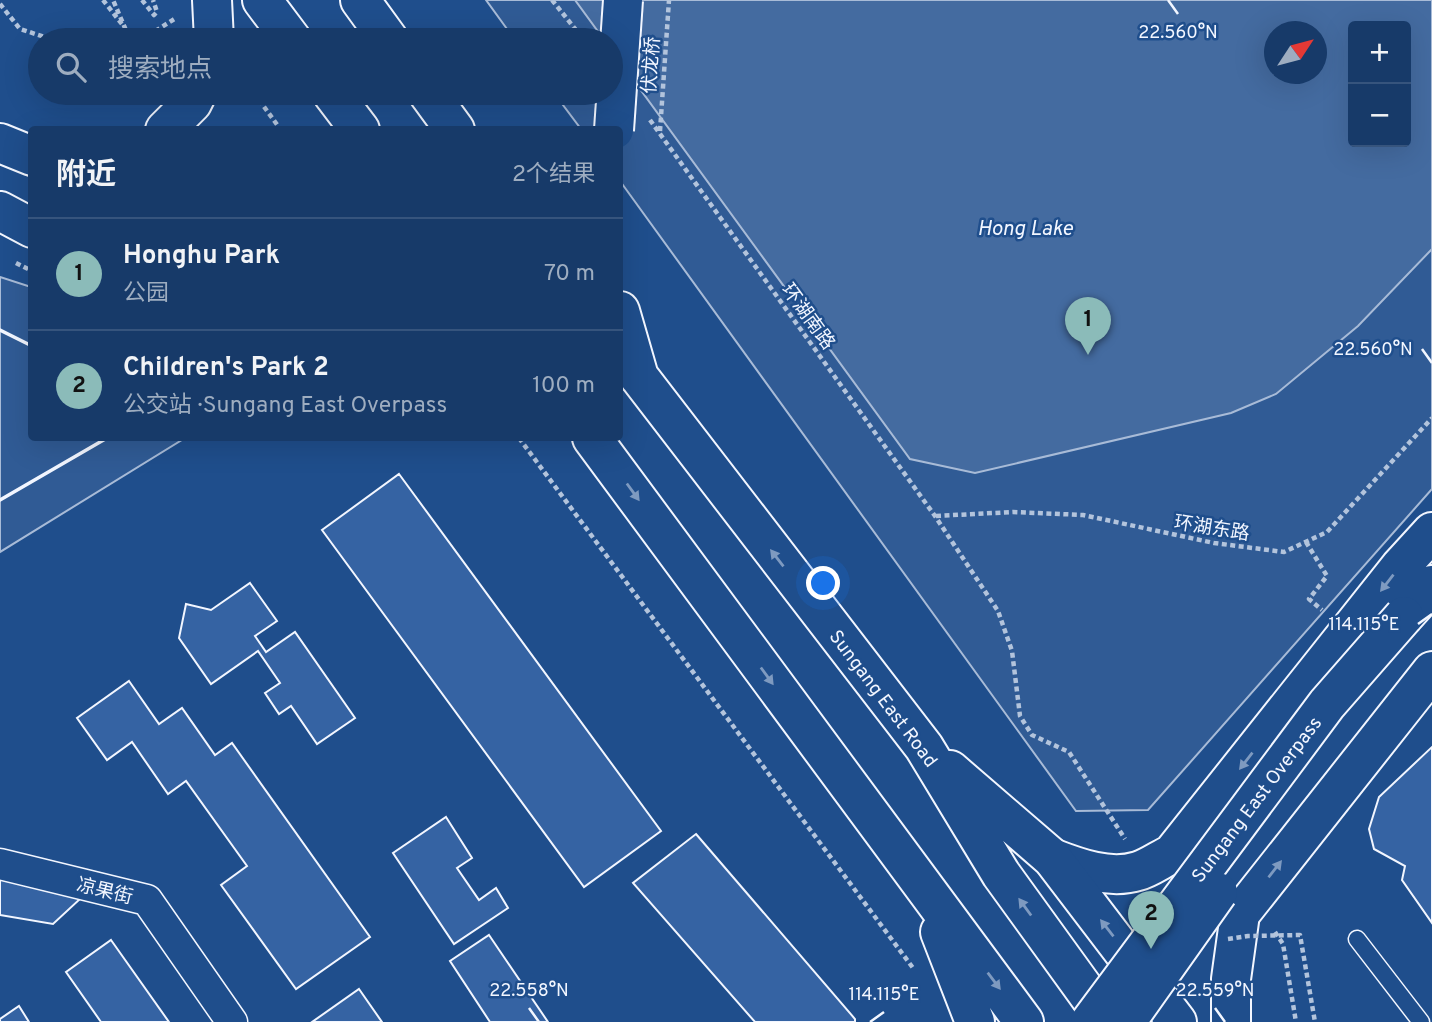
<!DOCTYPE html>
<html lang="zh">
<meta charset="utf-8">
<style>
body{margin:0;font-family:Overpass,"Noto Sans SC",sans-serif;background:#244571;color:#f1f3f6}
.controls{position:absolute;right:21px;top:21px;display:grid;overflow:hidden;border-radius:7px;box-shadow:0 7px 28px #0002}
.controls button{width:63px;height:63px;display:grid;place-items:center;padding:0;border:0;border-bottom:2px solid #36547d;background:#173a69;color:#f1f3f6;font:35px sans-serif}
.compass{position:absolute;left:1264px;top:21px;width:63px;height:63px;border-radius:50%;background:#173a69;box-shadow:0 7px 28px #0002;rotate:54deg}
.you{position:absolute;left:824px;top:584px;width:24px;height:24px;margin:-18px;border:5px solid #fff;border-radius:50%;background:#1a73e8;box-shadow:0 0 0 10px #1a73e833}
.badge{display:grid;place-items:center;width:46px;height:46px;border-radius:50%;background:#8bbbb9;color:#111;font-size:23px;font-weight:700}
.pin{position:absolute;translate:-50% -58px;filter:drop-shadow(0 2px 4px #0008)}
.pin::after{content:'';position:absolute;top:37px;width:24px;height:21px;background:inherit;clip-path:polygon(0 0,100% 0,50% 100%)}
.list{margin:0;padding:0;list-style:none}
h2{display:flex;justify-content:space-between;align-items:center;height:91px;margin:0;padding:0 28px;font-size:30px}
h2 small{font-size:23px;font-weight:400;color:#9eadc0}
.list li{display:grid;grid-template-columns:46px 1fr auto;gap:21px;align-items:center;box-sizing:border-box;height:112px;padding:0 28px;border-top:2px solid #36547d}
.list b{display:block;font-size:26px;white-space:nowrap}
.list p{margin:0;font-size:23px;white-space:nowrap;color:#9eadc0}
.list em{font-size:23px;font-style:normal;color:#9eadc0}
.icon{flex:none;width:38px;height:38px;fill:none;stroke:currentColor;stroke-width:2;stroke-linecap:round;stroke-linejoin:round}
.map{position:relative;flex:none;width:1432px;height:1022px;overflow:hidden}
.search{position:absolute;background:#173a69;box-shadow:0 7px 28px #0002;left:28px;top:28px;width:595px;height:77px;display:flex;align-items:center;gap:18px;box-sizing:border-box;padding:0 24px;border-radius:38px;color:#9eadc0;font-size:26px}
.panel{position:absolute;background:#173a69;box-shadow:0 7px 28px #0002;left:28px;top:126px;width:595px;height:315px;border-radius:7px}
.map>svg:first-child{display:block}
.built{fill:#305b95;stroke:#a8bbd7;stroke-width:2;fill-rule:evenodd}
.water{fill:#446ba0;stroke:#a8bbd7;stroke-width:2;fill-rule:evenodd}
.building{fill:#3563a3;stroke:#f2f6ff;stroke-width:2}
.lines{fill:none;stroke-linecap:round;stroke-linejoin:round}
.lane-casing{stroke:#f2f6ff;stroke-width:19}
.street-casing{stroke:#f2f6ff;stroke-width:33}
.secondary-casing{stroke:#f2f6ff;stroke-width:42}
.primary-casing{stroke:#f2f6ff;stroke-width:42}
.path{stroke:#b3c4dc;stroke-width:4.5;stroke-dasharray:5 3.5;stroke-linecap:butt}
.lane{stroke:#1f4e8c;stroke-width:16}
.street{stroke:#1f4e8c;stroke-width:30}
.secondary{stroke:#1f4e8c;stroke-width:38}
.primary{stroke:#1f4e8c;stroke-width:38}
.secondary-bridge-casing{stroke:#f2f6ff;stroke-width:42;stroke-linecap:butt}
.primary-bridge-casing{stroke:#f2f6ff;stroke-width:42;stroke-linecap:butt}
.path-bridge{stroke:#b3c4dc;stroke-width:4.5;stroke-dasharray:5 3.5;stroke-linecap:butt}
.secondary-bridge{stroke:#1f4e8c;stroke-width:38}
.primary-bridge{stroke:#1f4e8c;stroke-width:38}
.wall{stroke:#f2f6ff;stroke-width:3.5}
.oneway{fill:#7e9ac0}
.ticks{fill:none;stroke:#f2f6ff;stroke-width:2.5}
.labels{text-anchor:middle;stroke-width:5;stroke-linejoin:round;paint-order:stroke}
.street-label{font-size:19px;fill:#f2f6ff;stroke:#1f4e8c}
.water-label{font-size:21px;font-style:italic;fill:#f2f6ff;stroke:#1f4e8c}
.ticks-label{font-size:18px;text-anchor:middle;fill:#f2f6ff;stroke:#1f4e8c;stroke-width:5;stroke-linejoin:round;paint-order:stroke}
</style>
<div class="map">
<svg width="1432" height="1022" viewBox="0 0 1432 1022">
<rect width="100%" height="100%" fill="#1f4e8c"/>
<path class="built" d="M486 0H1432V489L1148 810 1076 811 620 181V130L581 129 554 93H611V40H515ZM1353 26H1406V142H1353ZM1274 32H1316V74H1274Z
M0 277 31 287 32 438H185L0 552Z"/>
<path class="water" d="M575 0H1432V249L1358 326 1276 394 1231 413 975 473 910 459ZM1353 26H1406V142H1353ZM1274 32H1316V74H1274Z"/>
<path class="building" d="M399 474 661 831 584 887 322 530Z
M250 583 277 621 255 636 266 652 295 632 355 718 317 744 291 706 279 714 265 693 280 683 258 651 211 684 179 638 186 604 211 610Z
M129 681 159 724 182 708 215 755 232 743 370 937 296 989 221 885 247 866 186 781 168 794 132 742 107 760 77 718Z
M1432 747V923L1402 880 1405 866 1374 849 1369 829 1379 797Z
M446 817 472 858 457 868 479 900 496 888 508 908 454 944 393 853Z
M696 834 855 1019V1022H755L633 883Z
M0 867 60 874 80 899 53 924 0 915Z
M489 935 548 1022H490L450 961Z
M111 940 169 1022H101L66 972Z
M359 989 382 1022H312Z
M19 1006 29 1022H0V1019Z"/>
<g class="lines">
<defs>
<path id="lane" d="M1357 939 1421 1022"/>
<path id="street" d="M0 864 147 900 232 1022"/>
<path id="secondary" d="M1404 616 1432 585
M1052 858C1078 868 1110 880 1138 871 1149 868 1161 859 1172 854L1400 567 1432 532
M1231 1022V979L1240 914 1432 671"/>
<path id="primary" d="M212 0 214 40
M262 0 292 40
M360 0 389 40
M332 93 360 130
M428 93 455 130
M165 130 192 103 197 93
M0 143 32 156
M0 211 32 228
M620 311 639 377
M620 352 924 747 1001 874 1108 1022
M592 438 1024 1022
M950 770 1052 858 1177 1022
M940 932 975 1022"/>
</defs>
<use href="#lane" class="lane-casing"/>
<use href="#street" class="street-casing"/>
<use href="#secondary" class="secondary-casing"/>
<use href="#primary" class="primary-casing"/>
<path class="path" d="M103 0 125 28 113 0
M142 0 154 15 157 12 153 0
M552 0 584 40
M0 4 20 29 54 40
M141 40 176 18
M254 93 281 130
M650 120 935 516 998 611 1012 651 1020 716 1032 735 1069 752 1125 839
M660 131 669 0
M16 263 32 271
M519 438 913 968
M936 516 1013 512 1083 515 1214 543 1284 552 1327 532 1432 418
M1306 542 1327 576 1309 599 1322 610
M1275 932 1283 944 1296 1022"/>
<use href="#lane" class="lane"/>
<use href="#street" class="street"/>
<use href="#secondary" class="secondary"/>
<use href="#primary" class="primary"/>
<defs>
<path id="secondary-bridge" d="M1090 1022 1327 704 1404 616
M1126 1022 1218 892"/>
<path id="primary-bridge" d="M614 130 623 0"/>
</defs>
<use href="#secondary-bridge" class="secondary-bridge-casing"/>
<use href="#primary-bridge" class="primary-bridge-casing"/>
<path class="path-bridge" d="M1228 939 1248 936 1300 935 1315 1022"/>
<use href="#secondary-bridge" class="secondary-bridge"/>
<use href="#primary-bridge" class="primary-bridge"/>
<path class="wall" d="M0 330 32 346
M0 500 107 438"/>
</g>
<defs><path id="oneway-solid" d="M-6-.8H1V-3.2L6.5 0L1 3.2V.8H-6Z" transform="scale(1.75)"/></defs>
<g class="oneway">
<use href="#oneway-solid" transform="translate(633 492) rotate(54)"/>
<use href="#oneway-solid" transform="translate(777 558) rotate(-128)"/>
<use href="#oneway-solid" transform="translate(1387 583) rotate(128)"/>
<use href="#oneway-solid" transform="translate(767 676) rotate(54)"/>
<use href="#oneway-solid" transform="translate(1246 761) rotate(128)"/>
<use href="#oneway-solid" transform="translate(1275 869) rotate(-52)"/>
<use href="#oneway-solid" transform="translate(1025 907) rotate(-126)"/>
<use href="#oneway-solid" transform="translate(1107 928) rotate(-128)"/>
<use href="#oneway-solid" transform="translate(994 981) rotate(53)"/>
</g>
<path class="ticks" d="M1168 0 1178 14M1422 349 1432 363M1418 624 1432 614M529 1008 539 1022M1215 1008 1225 1022M870 1022 884 1012"/>
<g class="labels">
<g class="street-label">
<text transform="translate(650 65) rotate(-86)" y="7">伏龙桥</text>
<text transform="translate(809 316) rotate(54)" y="7">环湖南路</text>
<text transform="translate(1212 527) rotate(9)" y="7">环湖东路</text>
<text transform="translate(884 698) rotate(53)" y="7">Sungang East Road</text>
<text transform="translate(1256 799) rotate(-53)" y="7">Sungang East Overpass</text>
<text transform="translate(105 890) rotate(14)" y="7">凉果街</text>
</g>
<g class="water-label">
<text x="1025" y="235">Hong Lake</text>
</g>
</g>
<g class="ticks-label">
<text x="1178" y="38">22.560°N</text>
<text x="1373" y="355">22.560°N</text>
<text x="1364" y="630">114.115°E</text>
<text x="529" y="996">22.558°N</text>
<text x="1215" y="996">22.559°N</text>
<text x="884" y="1000">114.115°E</text>
</g>
</svg>
<div class="controls">
<button>+</button>
<button>−</button>
</div>
<svg class="compass" viewBox="-18 -18 36 36"><path d="M0-13l5 13h-10z" fill="#e53935"/><path d="M0 13l5-13h-10z" fill="#9eadc0"/></svg>
<div class="you"></div>
<div class="pin badge" style="left:1088px;top:355px">1</div>
<div class="pin badge" style="left:1151px;top:949px">2</div>
<div class="search"><svg class="icon" aria-label="search" viewBox="0 0 24 24"><circle cx="10" cy="10" r="6"/><path d="M15 15l6 6"/></svg>搜索地点</div>
<section class="panel">
<h2>附近<small>2个结果</small></h2>
<ul class="list">
<li><span class="badge">1</span><div><b>Honghu Park</b><p>公园</p></div><em>70 m</em></li>
<li><span class="badge">2</span><div><b>Children's Park 2</b><p>公交站 · Sungang East Overpass</p></div><em>100 m</em></li>
</ul>
</section>
</div>
